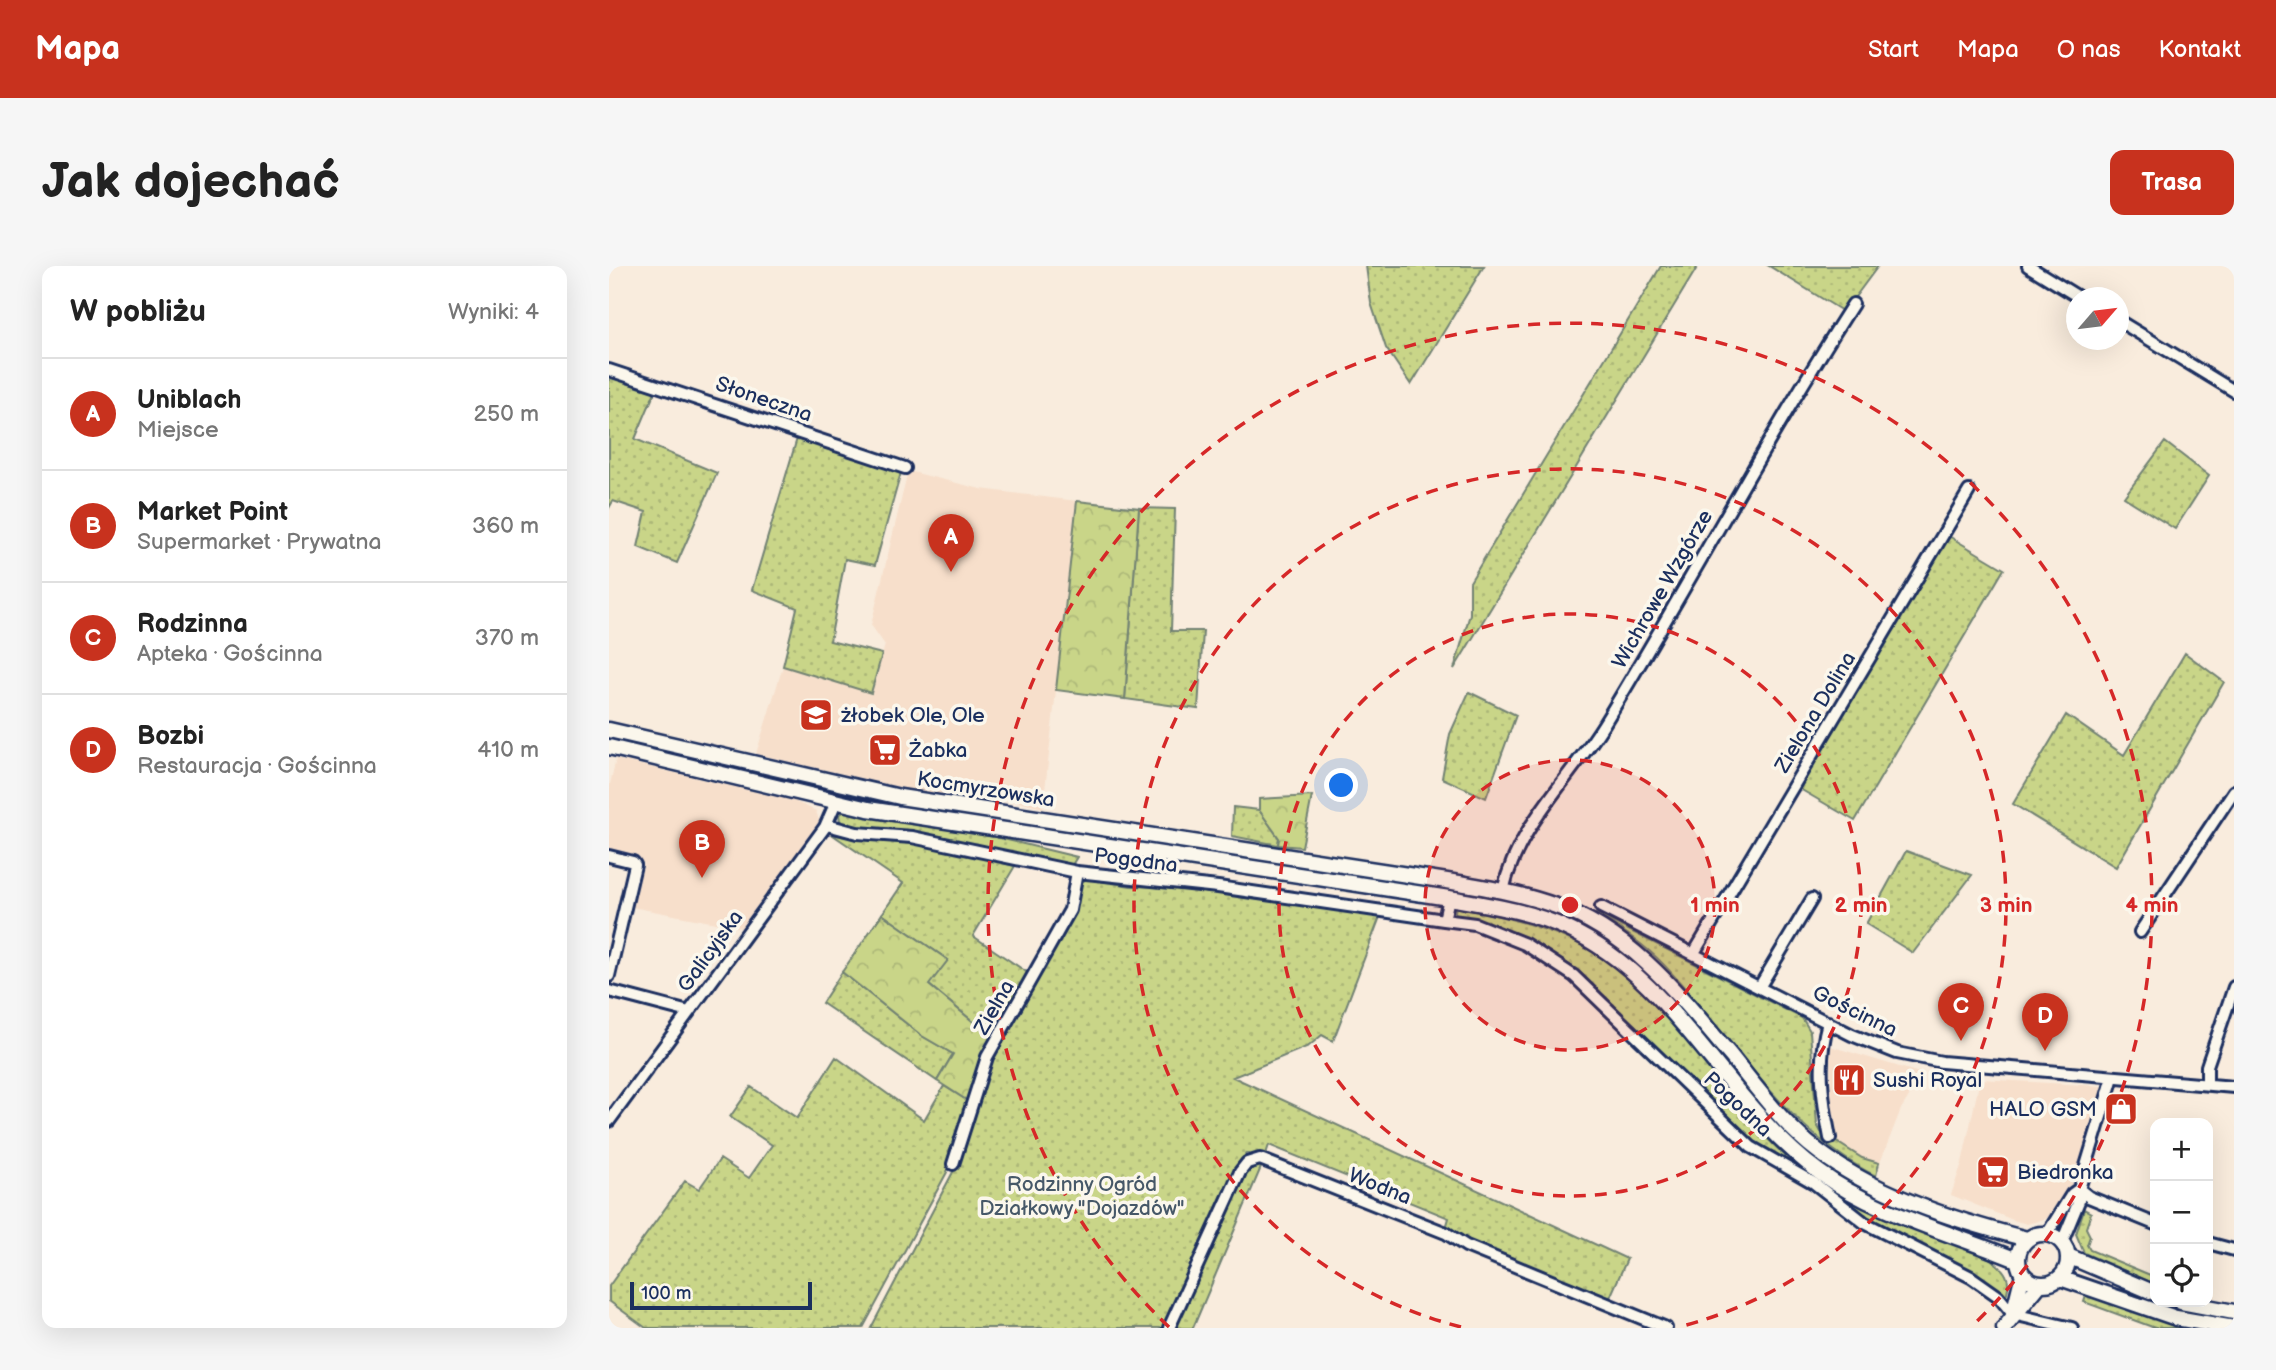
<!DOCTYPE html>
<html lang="pl">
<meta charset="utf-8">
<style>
body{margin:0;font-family:"Balsamiq Sans",sans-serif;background:#f6f6f6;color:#222}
.controls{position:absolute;right:21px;bottom:21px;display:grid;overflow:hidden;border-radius:14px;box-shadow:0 7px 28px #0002}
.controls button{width:63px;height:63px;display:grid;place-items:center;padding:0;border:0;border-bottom:2px solid #e0e0e0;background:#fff;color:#222;font:35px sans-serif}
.compass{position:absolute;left:1457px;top:21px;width:63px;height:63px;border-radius:50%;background:#fff;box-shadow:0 7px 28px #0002;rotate:62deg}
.scale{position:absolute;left:21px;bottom:18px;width:182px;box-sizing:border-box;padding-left:7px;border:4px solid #1b2f5e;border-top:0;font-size:19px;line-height:24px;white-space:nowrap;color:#1b2f5e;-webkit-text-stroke:5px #fbf7ec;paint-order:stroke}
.you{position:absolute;left:733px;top:520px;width:24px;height:24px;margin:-18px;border:5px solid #fff;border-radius:50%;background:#1a73e8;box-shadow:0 0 0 10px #1a73e833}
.badge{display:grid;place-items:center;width:46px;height:46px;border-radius:50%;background:#c8321e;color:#fff;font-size:23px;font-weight:700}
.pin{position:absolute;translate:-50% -58px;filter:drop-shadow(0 2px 4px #0008)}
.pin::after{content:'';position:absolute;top:37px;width:24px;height:21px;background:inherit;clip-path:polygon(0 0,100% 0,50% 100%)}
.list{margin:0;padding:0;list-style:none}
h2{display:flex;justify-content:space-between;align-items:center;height:91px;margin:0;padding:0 28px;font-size:30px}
h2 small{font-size:23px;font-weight:400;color:#767676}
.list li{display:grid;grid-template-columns:46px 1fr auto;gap:21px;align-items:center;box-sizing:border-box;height:112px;padding:0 28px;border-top:2px solid #e0e0e0}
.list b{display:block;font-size:26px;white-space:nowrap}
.list p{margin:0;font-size:23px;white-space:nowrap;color:#767676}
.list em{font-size:23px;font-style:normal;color:#767676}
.icon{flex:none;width:38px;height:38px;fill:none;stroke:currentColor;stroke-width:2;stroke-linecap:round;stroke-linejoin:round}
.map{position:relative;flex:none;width:1625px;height:1062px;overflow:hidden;border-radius:14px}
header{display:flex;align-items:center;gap:42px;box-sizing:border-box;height:98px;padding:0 35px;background:#c8321e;color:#fff}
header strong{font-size:33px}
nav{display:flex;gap:38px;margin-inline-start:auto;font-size:24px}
.intro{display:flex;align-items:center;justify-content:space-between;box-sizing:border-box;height:168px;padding:0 42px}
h1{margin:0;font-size:49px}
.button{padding:18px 32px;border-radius:14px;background:#c8321e;color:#fff;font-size:24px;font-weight:700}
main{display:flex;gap:42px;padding:0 42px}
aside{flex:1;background:#fff;border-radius:14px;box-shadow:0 7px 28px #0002}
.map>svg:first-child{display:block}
.built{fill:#f7dfcb}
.grass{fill:url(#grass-dots);stroke:#728273;stroke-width:2}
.forest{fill:url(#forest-crowns);stroke:#728273;stroke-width:2}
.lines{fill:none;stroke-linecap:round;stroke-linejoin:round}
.street-casing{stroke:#1b2f5e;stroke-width:16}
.secondary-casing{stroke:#1b2f5e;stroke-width:19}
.street{stroke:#fbf7ec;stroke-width:10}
.secondary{stroke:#fbf7ec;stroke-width:14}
.ring{fill:none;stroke:#d62828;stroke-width:3.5;stroke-dasharray:12 9}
.labels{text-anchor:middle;stroke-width:7;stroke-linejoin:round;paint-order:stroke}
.street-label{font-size:21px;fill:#1b2f5e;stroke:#fbf7ec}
.poi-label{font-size:21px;fill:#1b2f5e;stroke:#fbf7ec;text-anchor:start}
.park-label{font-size:21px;fill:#465868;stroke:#fbf7ec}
.centre{fill:#d62828;stroke:#fbf7ec;stroke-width:3.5}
.ring-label{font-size:21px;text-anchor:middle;font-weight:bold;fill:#d62828;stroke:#fbf7ec;stroke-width:7;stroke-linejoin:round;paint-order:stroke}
</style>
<header>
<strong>Mapa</strong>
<nav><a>Start</a><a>Mapa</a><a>O nas</a><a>Kontakt</a></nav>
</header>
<div class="intro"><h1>Jak dojechać</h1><a class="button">Trasa</a></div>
<main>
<aside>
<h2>W pobliżu<small>Wyniki: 4</small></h2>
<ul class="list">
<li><span class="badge">A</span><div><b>Uniblach</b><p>Miejsce</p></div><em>250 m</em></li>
<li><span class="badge">B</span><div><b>Market Point</b><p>Supermarket · Prywatna</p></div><em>360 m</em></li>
<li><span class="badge">C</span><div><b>Rodzinna</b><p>Apteka · Gościnna</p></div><em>370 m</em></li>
<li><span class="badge">D</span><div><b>Bozbi</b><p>Restauracja · Gościnna</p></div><em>410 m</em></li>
</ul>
</aside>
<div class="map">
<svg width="1625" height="1062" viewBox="0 0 1625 1062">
<defs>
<pattern id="grass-dots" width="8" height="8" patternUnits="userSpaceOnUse" patternTransform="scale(1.75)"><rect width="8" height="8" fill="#c9d588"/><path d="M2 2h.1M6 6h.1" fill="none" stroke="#acb778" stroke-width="1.8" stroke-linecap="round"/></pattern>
<pattern id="forest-crowns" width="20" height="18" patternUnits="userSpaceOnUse" patternTransform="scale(1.75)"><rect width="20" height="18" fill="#c9d588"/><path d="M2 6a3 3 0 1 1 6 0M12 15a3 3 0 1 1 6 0" fill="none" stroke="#acb778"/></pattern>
</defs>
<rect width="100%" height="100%" fill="#f9ecdd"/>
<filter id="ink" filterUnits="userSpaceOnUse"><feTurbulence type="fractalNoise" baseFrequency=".0143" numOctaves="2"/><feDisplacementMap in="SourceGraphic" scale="14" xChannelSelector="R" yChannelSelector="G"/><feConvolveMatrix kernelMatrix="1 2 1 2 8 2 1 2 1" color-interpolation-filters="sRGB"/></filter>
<g filter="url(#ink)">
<path class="built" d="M299 205 372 223 468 235 434 542 363 525 347 523 337 528 297 523 147 488 174 400 262 427 276 379 262 359Z
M7 493 185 535 207 545 210 554 208 564 138 663 23 641 35 597 0 588V522Z
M1221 780 1314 808 1292 843 1269 902 1230 880 1222 835Z
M1371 813 1492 820 1494 824 1465 917 1442 949 1436 953 1418 958 1404 954 1342 929 1353 897Z"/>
<path class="grass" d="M757 0H875L802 119 777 82 762 37Z
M1052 0H1089L845 403 861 348V316Z
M1160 0H1269L1235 46Z
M3 107 48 121 26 173 108 207 68 297 29 281 37 246 4 235 0 242V115Z
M189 169 293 203 266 299 236 293 221 375 273 388 262 427 174 400 188 342 143 324Z
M1556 176 1600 210 1566 263 1515 231Z
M530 242 566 243 562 365H594L589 443 516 433Z
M1338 269 1395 303 1246 555 1184 519Z
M1576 387 1615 416 1507 601 1404 538 1457 449 1515 489Z
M860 426 907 449 877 532 833 512 841 468Z
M624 541 650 544 670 572 669 579 623 570Z
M236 545 386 571 468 591 461 602C387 585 312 563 236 560L231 555 230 549Z
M224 569 301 574 406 600 364 670 422 709 385 773 319 718 339 694 273 648 294 617Z
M1297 585 1363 609 1304 687 1257 658Z
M478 613 522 620 607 623 772 648 724 775 713 769 700 780 624 811 1018 993 999 1036 835 969 840 952 660 879 655 894 637 887 556 1062H262L344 906 382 794 464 648 472 616Z
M847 640C902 652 954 664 1001 696 1073 746 1114 837 1180 893 1241 945 1311 957 1380 992 1396 1003 1405 1014 1395 1034L1258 955 1143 878 1034 771 916 676 845 652Z
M986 647 1193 752 1201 765 1208 859 1212 866 1253 892 1270 897 1267 910C1174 864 1124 771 1055 699 1035 678 1011 663 986 647Z
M233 706 313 770 344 788 328 815 213 737Z
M227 791 315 854 335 820 359 835 338 906 254 1062H37L0 1035V1020L76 915 90 923 111 893 140 912 163 879 121 851 142 821 188 852Z
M646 899H653L584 1062H563L638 903Z
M1475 943 1482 947 1477 962 1481 970 1478 979 1481 984 1546 1011V1018L1475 987 1467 968Z
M1478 1027 1578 1062H1546L1475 1036Z"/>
<path class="forest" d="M468 235 530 242 516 433 447 424Z
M703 530 693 581 669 579 670 572 650 544V533Z
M273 648 339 694 320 719 385 773 359 835 328 815 344 788 313 770 233 706Z"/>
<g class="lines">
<defs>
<path id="street" d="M1419 0 1471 32
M1510 55 1625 125
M0 104 296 202
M218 559 248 567 303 571 468 606 609 621 835 654
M0 590 24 596 26 599 0 710
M894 625C908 560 961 513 995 458 1080 319 1156 175 1244 38
M840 632 835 654 866 658 916 678 965 710 1142 881 1205 917 1256 957 1362 1011 1389 1030 1404 1048 1463 1062
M992 641 1243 769 1288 787 1333 796 1625 821
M1531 666 1625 525
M1085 687 1360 225
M1151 720 1203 633
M0 725 80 746
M1219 756C1208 795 1213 832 1221 872
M1598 818V800L1625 721
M0 855 216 561 227 536
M344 898 378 791 461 644 468 606
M1470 923 1480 931 1546 958
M1438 968 1463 928 1470 923
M1453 976 1470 935V923L1504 811
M1599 977 1625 984
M560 1062 631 906 638 897 651 893 837 967 857 980 1057 1062"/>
<path id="secondary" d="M0 464 291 531 838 615C875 621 911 627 947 640 1022 666 1072 731 1122 790 1146 820 1170 853 1200 878 1259 927 1344 954 1418 973
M0 481 259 543 840 632C879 639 921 645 957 662 1068 713 1115 836 1210 906 1265 947 1345 968 1408 994
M1409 993a25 25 0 1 1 50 0a25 25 0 1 1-50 0Z
M1459 990 1546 1027
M1451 1012 1567 1052 1625 1062
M1572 1036 1625 1046
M1404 1048 1414 1008
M1395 1062 1431 1018"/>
</defs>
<use href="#street" class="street-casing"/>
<use href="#secondary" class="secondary-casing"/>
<use href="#street" class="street"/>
<use href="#secondary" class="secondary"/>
</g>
</g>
<circle cx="961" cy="639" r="145" fill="#d62828" fill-opacity=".12"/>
<g class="ring">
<circle cx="961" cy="639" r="145"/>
<circle cx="961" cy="639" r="291"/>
<path d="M852 1061A436 436 0 1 1 1070 1061"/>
<path d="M560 1061A582 582 0 1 1 1362 1061"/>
</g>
<defs>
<symbol id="school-square" viewBox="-11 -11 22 22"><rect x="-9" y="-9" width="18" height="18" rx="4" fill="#c8321e" stroke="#fbf7ec"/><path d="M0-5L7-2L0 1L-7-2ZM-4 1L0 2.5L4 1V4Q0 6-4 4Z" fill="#fff"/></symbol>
<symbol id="supermarket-square" viewBox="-11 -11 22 22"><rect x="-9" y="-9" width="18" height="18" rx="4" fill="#c8321e" stroke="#fbf7ec"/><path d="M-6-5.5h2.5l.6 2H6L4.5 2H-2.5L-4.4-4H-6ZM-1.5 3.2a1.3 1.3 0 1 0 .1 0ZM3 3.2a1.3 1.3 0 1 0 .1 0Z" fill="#fff"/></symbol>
<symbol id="restaurant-square" viewBox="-11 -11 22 22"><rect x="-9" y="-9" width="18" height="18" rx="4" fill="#c8321e" stroke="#fbf7ec"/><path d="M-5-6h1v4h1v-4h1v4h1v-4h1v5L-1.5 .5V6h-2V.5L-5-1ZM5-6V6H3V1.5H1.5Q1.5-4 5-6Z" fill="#fff"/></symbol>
<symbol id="shop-square" viewBox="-11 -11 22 22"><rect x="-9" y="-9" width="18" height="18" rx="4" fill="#c8321e" stroke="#fbf7ec"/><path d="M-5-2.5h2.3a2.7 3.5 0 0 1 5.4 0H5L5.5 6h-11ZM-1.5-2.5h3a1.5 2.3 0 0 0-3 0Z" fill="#fff"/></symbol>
</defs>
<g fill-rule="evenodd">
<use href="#school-square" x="188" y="430" width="38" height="38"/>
<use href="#supermarket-square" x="257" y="465" width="38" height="38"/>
<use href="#restaurant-square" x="1221" y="795" width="38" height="38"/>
<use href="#shop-square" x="1493" y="824" width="38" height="38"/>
<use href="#supermarket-square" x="1365" y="887" width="38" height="38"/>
</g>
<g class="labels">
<g class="street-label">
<text transform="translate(155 133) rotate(19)" y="7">Słoneczna</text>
<text transform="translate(1053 323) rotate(-60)" y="7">Wichrowe Wzgórze</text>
<text transform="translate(1206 446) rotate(-59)" y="7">Zielona Dolina</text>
<text transform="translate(377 523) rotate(9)" y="7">Kocmyrzowska</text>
<text transform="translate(527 594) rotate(7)" y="7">Pogodna</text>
<text transform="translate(101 685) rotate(-54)" y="7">Galicyjska</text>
<text transform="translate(385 741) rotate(-60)" y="7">Zielna</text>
<text transform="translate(1246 745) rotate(26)" y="7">Gościnna</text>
<text transform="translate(1129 838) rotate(43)" y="7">Pogodna</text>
<text transform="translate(771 920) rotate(22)" y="7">Wodna</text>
</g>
<g class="poi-label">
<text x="232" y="456">żłobek Ole, Ole</text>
<text x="300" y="491">Żabka</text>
<text x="1264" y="821">Sushi Royal</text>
<text x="1488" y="850" text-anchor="end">HALO GSM</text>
<text x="1408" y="913">Biedronka</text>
</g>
<g class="park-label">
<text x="473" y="925">Rodzinny Ogród<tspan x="473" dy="24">Działkowy "Dojazdów"</tspan></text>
</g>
</g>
<circle cx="961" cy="639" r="10" class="centre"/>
<g class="ring-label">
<text x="1106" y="646">1 min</text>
<text x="1252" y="646">2 min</text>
<text x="1397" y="646">3 min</text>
<text x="1543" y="646">4 min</text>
</g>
</svg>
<div class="controls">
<button>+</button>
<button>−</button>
<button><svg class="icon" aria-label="locate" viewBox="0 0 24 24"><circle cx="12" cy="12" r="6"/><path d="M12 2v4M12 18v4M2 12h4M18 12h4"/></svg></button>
</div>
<svg class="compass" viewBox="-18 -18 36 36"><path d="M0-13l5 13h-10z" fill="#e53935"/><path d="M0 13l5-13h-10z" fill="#767676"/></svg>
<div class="scale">100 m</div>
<div class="you"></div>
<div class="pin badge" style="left:342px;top:306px">A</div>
<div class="pin badge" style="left:93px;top:612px">B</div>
<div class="pin badge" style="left:1352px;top:775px">C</div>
<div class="pin badge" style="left:1436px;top:785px">D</div>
</div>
</main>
